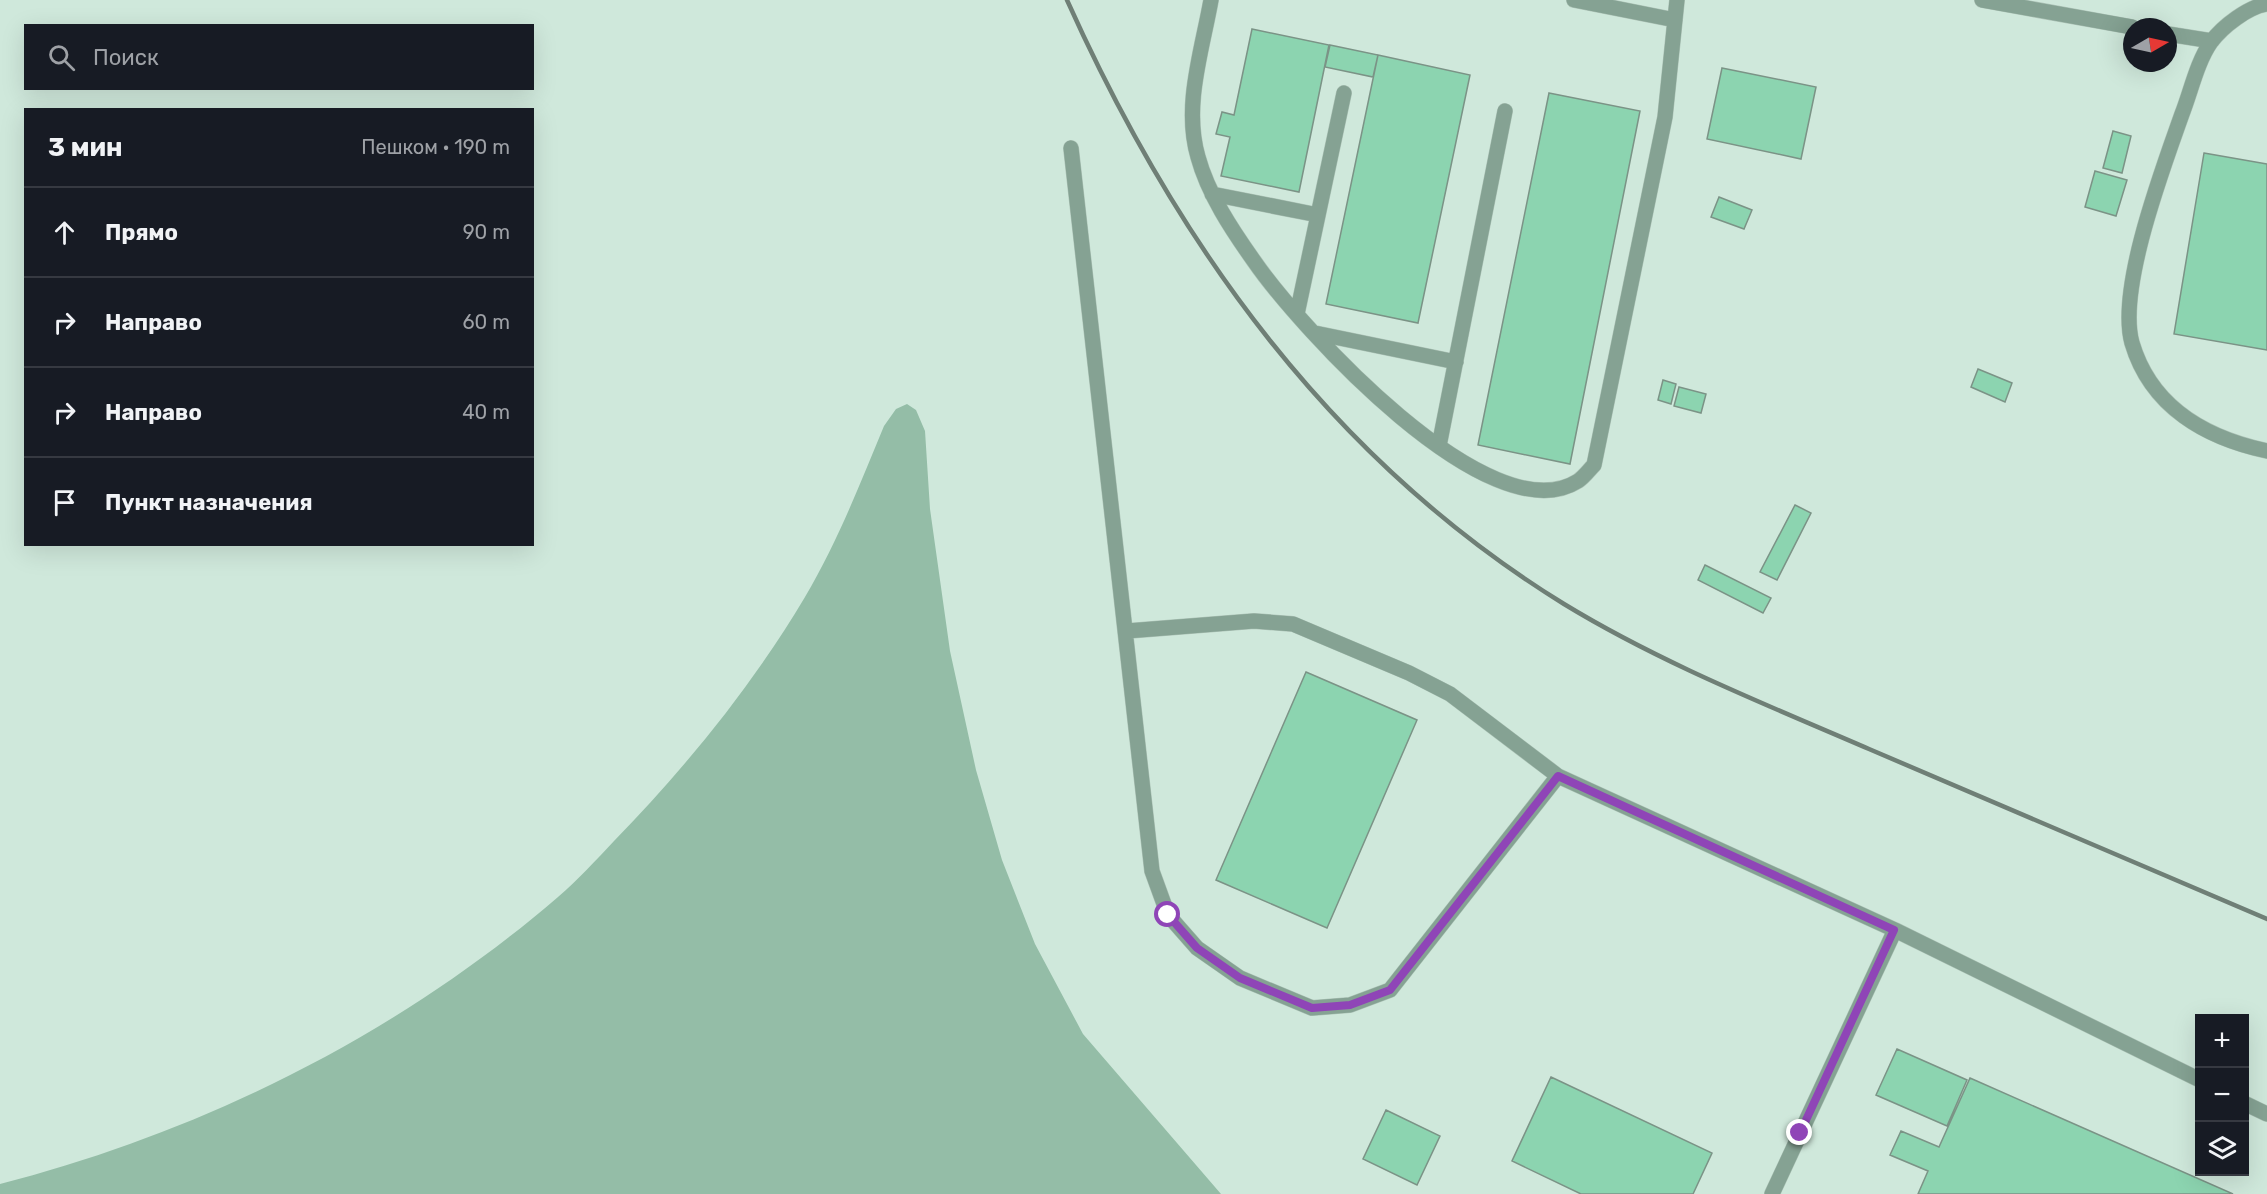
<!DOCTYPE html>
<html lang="ru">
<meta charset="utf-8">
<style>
body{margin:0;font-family:Rubik,sans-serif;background:#20242c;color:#f1f3f6}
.controls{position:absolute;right:18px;bottom:18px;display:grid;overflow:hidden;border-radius:0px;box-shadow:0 6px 24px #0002}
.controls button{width:54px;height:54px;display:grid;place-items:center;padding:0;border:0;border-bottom:2px solid #363941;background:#171b24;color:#f1f3f6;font:30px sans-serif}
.compass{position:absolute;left:2123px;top:18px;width:54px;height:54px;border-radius:50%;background:#171b24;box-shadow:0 6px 24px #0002;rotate:81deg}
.stop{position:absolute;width:18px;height:18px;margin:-14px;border:4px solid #8f45b7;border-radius:50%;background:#fff}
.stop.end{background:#8f45b7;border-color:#fff;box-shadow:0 2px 6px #0008}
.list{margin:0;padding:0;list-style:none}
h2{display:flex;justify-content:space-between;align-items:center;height:78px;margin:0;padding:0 24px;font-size:26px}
h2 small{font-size:20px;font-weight:400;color:#9ea1a6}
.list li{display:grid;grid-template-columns:39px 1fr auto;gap:18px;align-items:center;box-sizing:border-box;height:90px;padding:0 24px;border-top:2px solid #363941}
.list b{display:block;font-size:22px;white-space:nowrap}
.list em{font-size:20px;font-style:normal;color:#9ea1a6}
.icon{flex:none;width:33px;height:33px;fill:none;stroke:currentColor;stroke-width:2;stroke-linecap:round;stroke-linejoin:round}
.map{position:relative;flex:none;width:2267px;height:1194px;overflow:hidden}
.search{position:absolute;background:#171b24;box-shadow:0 6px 24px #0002;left:24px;top:24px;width:510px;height:66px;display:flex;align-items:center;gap:15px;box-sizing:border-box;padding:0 21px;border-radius:0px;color:#9ea1a6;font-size:22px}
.panel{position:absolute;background:#171b24;box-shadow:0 6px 24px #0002;left:24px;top:108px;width:510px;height:438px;border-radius:0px}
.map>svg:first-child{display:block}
.green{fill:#94bda7}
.building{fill:#8cd4b0;stroke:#7b9386;stroke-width:1.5}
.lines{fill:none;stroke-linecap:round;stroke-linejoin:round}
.service-casing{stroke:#adc3b7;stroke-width:16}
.service{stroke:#85a293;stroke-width:15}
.rail{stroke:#6f7f76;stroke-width:4.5}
.route{stroke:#8f45b7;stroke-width:8}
</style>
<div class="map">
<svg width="2267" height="1194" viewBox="0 0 2267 1194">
<rect width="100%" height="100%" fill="#cfe8db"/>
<path class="green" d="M907 404 916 410 925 431 930 509 950 651 976 770 1002 860 1035 944 1083 1034 1221 1194H0V1184C203 1132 399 1034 558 897 578 880 596 860 614 841 686 767 752 686 805 597 837 543 860 484 884 426L896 409Z"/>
<path class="building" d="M1252 29 1329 45 1299 192 1221 176 1230 137 1216 134 1222 112 1234 115Z
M1330 45 1378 55 1373 77 1325 67Z
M1378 55 1470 75 1418 323 1326 304Z
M1722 68 1816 87 1801 159 1707 139Z
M1549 93 1640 111 1570 464 1478 445Z
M2113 131 2131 136 2122 173 2103 168Z
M2204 153 2267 164V350L2174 334Z
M2095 171 2127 180 2116 216 2085 207Z
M1719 197 1752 210 1744 229 1711 217Z
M1978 369 2012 383 2005 402 1971 387Z
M1663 380 1676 384 1671 404 1658 400Z
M1679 387 1706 394 1701 413 1674 406Z
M1795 505 1811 513 1777 580 1760 572Z
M1705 565 1771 598 1763 613 1698 580Z
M1306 672 1417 720 1327 928 1216 880Z
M1897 1049 1967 1080 1947 1126 1876 1095Z
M1551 1077 1712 1153 1693 1194H1581L1512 1161Z
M1970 1078 2233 1194H1918L1928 1171 1890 1155 1901 1131 1939 1147Z
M1386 1110 1440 1136 1417 1185 1363 1159Z"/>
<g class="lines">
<defs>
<path id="service" d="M1211 0C1202 51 1183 106 1198 157 1208 194 1232 230 1254 261 1299 326 1490 537 1578 481 1584 477 1589 470 1594 465L1665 117 1677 0
M1574 0 1675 20
M1982 0 2132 27
M2267 4C2248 7 2223 26 2211 42 2197 62 2191 91 2182 114 2163 168 2117 289 2132 343 2151 407 2206 438 2267 451
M2168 34 2212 41
M1071 148 1152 871 1168 915 1197 948 1240 978 1312 1008 1350 1005 1390 990 1558 776
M1212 194 1318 215
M1297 314 1344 93
M1315 333 1456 362
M1439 446 1505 111
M1127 631 1254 621 1293 624 1409 673 1450 694 1558 776 1895 930 2200 1080
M2244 1103 2267 1114
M1772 1194 1895 930"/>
</defs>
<use href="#service" class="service-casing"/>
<use href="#service" class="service"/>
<path class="rail" d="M1067 0C1177 245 1332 461 1564 604 1661 663 1765 704 1869 749 2002 806 2134 862 2267 919"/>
</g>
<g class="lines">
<path class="route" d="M1168 915 1197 948 1240 978 1312 1008 1350 1005 1390 990 1558 776 1894 930 1800 1133"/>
</g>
</svg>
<div class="controls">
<button>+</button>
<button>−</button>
<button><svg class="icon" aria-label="layers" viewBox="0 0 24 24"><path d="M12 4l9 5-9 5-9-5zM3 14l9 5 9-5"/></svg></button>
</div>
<svg class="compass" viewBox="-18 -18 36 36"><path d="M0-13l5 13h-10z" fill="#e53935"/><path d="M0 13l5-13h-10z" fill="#9ea1a6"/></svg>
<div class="stop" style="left:1168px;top:915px"></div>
<div class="stop end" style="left:1800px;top:1133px"></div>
<div class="search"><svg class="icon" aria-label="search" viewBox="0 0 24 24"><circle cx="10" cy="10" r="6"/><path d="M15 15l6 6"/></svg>Поиск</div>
<section class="panel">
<h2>3 мин<small>Пешком · 190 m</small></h2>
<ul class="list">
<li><svg class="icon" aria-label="ahead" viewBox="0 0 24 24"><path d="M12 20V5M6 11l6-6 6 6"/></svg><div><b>Прямо</b></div><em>90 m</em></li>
<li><svg class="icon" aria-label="right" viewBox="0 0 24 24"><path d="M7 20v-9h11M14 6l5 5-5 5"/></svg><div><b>Направо</b></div><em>60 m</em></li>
<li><svg class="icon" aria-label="right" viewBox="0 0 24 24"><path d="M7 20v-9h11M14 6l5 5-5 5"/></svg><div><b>Направо</b></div><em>40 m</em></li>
<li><svg class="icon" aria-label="arrive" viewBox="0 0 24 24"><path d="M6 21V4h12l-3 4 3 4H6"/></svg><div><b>Пункт назначения</b></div></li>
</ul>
</section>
</div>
